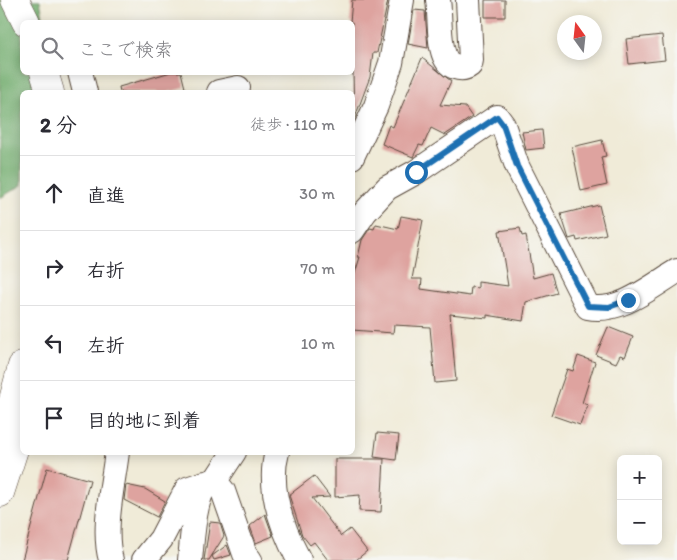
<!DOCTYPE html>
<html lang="ja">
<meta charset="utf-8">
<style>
body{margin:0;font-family:Itim,"Klee One",sans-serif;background:#f7f7f7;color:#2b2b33}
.controls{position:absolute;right:15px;bottom:15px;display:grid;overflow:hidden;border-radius:8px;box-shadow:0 2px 12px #0003}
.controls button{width:45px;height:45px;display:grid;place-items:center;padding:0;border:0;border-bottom:1px solid #e1e1e2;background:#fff;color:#2b2b33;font:25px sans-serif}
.compass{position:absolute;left:557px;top:15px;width:45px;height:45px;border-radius:50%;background:#fff;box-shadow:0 2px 12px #0003;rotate:345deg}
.stop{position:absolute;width:15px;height:15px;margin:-11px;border:4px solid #1f6fb2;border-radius:50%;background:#fff}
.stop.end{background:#1f6fb2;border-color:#fff;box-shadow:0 1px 5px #0008}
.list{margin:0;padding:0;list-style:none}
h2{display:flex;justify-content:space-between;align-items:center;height:65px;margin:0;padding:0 20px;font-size:21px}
h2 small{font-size:16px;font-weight:400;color:#7c7c81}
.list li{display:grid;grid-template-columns:32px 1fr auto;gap:15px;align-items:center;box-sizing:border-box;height:75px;padding:0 20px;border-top:1px solid #e1e1e2}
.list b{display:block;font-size:19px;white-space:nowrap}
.list em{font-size:16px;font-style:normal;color:#7c7c81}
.icon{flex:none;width:28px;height:28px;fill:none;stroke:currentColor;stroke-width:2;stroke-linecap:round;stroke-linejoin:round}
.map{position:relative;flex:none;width:677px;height:560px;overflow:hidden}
.search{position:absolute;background:#fff;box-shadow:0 2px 12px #0003;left:20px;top:20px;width:335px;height:55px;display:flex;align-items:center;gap:12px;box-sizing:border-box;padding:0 18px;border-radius:8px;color:#7c7c81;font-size:19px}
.panel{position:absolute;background:#fff;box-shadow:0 2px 12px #0003;left:20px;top:90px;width:335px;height:365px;border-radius:8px}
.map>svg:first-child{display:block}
.forest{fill:#6eaa6b;stroke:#546a44}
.building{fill:#dea39f}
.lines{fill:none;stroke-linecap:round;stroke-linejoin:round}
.minor-casing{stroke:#56473a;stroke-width:26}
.secondary-casing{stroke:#56473a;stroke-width:29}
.minor{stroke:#fff;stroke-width:24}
.secondary{stroke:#fff;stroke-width:28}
.route{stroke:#1f6fb2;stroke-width:6}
</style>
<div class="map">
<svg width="677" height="560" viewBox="0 0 677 560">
<rect width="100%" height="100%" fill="#f6f6f2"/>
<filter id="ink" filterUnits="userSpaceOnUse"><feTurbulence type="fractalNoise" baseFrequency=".02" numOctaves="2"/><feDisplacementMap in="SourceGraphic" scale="10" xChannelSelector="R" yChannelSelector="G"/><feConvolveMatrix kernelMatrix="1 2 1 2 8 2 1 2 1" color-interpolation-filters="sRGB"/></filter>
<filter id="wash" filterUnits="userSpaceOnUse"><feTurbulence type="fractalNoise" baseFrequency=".0096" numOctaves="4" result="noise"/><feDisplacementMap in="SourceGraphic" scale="20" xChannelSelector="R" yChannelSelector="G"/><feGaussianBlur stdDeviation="1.12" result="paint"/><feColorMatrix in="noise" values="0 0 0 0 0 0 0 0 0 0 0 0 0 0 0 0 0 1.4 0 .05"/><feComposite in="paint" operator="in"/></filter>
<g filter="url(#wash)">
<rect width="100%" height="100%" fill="#f0ebd8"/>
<path class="forest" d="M0 0H40L44 22H22V72L51 73 54 92H22V185L0 198Z"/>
<g id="blocks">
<path class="building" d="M352 0H388L377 53H373L370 77 354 120 352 22H350Z
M485 0H505V17H485Z
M414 10 425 11 428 48 408 44Z
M662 35 665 60 629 64 626 39Z
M422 58 451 81 440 105 465 107 472 117 445 135 431 128 423 146 419 145 413 157 382 144 389 125 393 127Z
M171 72H181L185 88 168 92H120L119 87Z
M542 130 544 148 526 150 522 132Z
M602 140 606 156 601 157 607 185 581 191 572 147Z
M599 205 606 234 577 241 576 237 569 239 561 214Z
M401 216 423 220 412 279H422L421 289 470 296 471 287 478 288V282L508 286 499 231 520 228 522 236 526 235 533 278 551 273 557 293 526 302 523 321 487 315V318L450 314 456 381 435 383 430 327 394 325 393 333 352 330V283L360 257H358L362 240 370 228 374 229 376 224 398 229Z
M608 327 633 337 625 357 620 355 616 363 596 355Z
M578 356 595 362 582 403 588 405 580 425 551 415 567 369 573 371Z
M377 433 399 435 396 460 374 457Z
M335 459H384L381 512 359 511 360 495 335 497Z
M47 468 90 480 68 560H22Z
M314 476 330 497 312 498 341 536 350 529 367 551 356 560H328L314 542 310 545 302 535 289 495Z
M126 485 145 489 165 501 157 517 124 500Z
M265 514 273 536 256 543 250 526Z
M210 522 220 523 224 536 209 560H204Z
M227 545 231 555 214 560 212 556Z"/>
</g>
</g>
<g filter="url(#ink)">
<use href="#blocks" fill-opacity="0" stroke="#56473a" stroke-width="1"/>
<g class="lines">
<defs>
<path id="minor" d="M438 0C441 17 436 61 455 67 461 69 465 69 470 65L471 60 468 0
M80 72 85 92
M219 92 238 88
M352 157 376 106 391 63 402 0
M352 231 365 212 387 188 416 172 497 117 503 125 517 166 588 307C619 314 652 286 677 271
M277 452C267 488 282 528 299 560
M215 481 234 452
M111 560C102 529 113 485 117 452
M144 560 161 539 187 489 205 483
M190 560C192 544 194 479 215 481L223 491 245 554 250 560"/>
<path id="secondary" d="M15 0 26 22
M44 72 50 92
M0 449 22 366
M0 493 20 431"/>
</defs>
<use href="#minor" class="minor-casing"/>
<use href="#secondary" class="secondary-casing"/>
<use href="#minor" class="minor"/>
<use href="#secondary" class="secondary"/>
</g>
</g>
<g class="lines" filter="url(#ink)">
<path class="route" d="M416 172 497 117 503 125 517 166 588 306 609 307 628 300"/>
</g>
</svg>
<div class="controls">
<button>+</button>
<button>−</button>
</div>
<svg class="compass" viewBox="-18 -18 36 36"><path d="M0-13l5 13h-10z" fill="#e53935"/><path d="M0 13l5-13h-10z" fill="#7c7c81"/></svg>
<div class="stop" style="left:416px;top:172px"></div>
<div class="stop end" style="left:628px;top:300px"></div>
<div class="search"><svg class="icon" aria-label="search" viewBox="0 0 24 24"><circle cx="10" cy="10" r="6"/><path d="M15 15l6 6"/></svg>ここで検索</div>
<section class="panel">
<h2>2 分<small>徒歩 · 110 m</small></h2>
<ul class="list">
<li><svg class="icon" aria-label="ahead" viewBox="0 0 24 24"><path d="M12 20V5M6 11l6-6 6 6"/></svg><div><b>直進</b></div><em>30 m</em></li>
<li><svg class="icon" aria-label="right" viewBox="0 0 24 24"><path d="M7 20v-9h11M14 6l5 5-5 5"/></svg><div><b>右折</b></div><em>70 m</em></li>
<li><svg class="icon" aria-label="left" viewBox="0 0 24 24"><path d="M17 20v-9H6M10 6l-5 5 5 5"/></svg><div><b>左折</b></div><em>10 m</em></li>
<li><svg class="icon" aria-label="arrive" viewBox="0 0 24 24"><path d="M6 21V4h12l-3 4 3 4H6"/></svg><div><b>目的地に到着</b></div></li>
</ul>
</section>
</div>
